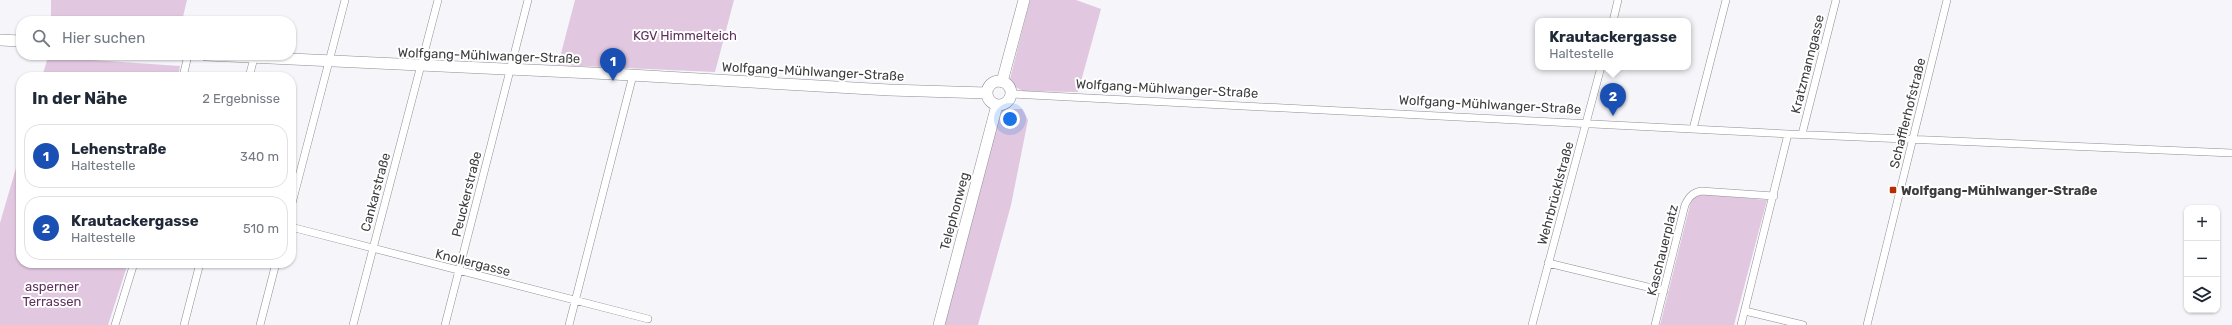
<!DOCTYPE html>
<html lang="de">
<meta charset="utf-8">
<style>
body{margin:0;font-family:Rubik,sans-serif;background:#f2f2f3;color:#1f2937}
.controls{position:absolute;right:12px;bottom:12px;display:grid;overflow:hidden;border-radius:8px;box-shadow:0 1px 3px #0004}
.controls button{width:36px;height:36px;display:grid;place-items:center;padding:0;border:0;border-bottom:1px solid #e0e1e3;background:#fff;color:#1f2937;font:20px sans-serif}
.you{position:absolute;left:1010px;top:119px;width:14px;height:14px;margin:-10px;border:3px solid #fff;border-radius:50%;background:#1a73e8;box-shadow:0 0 0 6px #1a73e833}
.badge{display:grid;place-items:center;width:26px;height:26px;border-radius:50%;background:#1a73e8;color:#fff;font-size:13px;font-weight:700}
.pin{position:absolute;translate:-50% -33px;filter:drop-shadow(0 1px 2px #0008)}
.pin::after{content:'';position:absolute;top:21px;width:14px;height:12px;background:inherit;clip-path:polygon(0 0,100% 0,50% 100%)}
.popup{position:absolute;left:1535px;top:18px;width:156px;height:52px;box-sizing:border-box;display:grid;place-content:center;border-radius:8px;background:#fff;filter:drop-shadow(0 1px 3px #0005);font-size:13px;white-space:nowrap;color:#747a83}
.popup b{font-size:15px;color:#1f2937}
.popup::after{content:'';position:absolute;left:50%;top:100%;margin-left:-8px;border:8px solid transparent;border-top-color:#fff}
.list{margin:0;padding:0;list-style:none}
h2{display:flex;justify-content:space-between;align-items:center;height:52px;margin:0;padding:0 16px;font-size:17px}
h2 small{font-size:13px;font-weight:400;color:#747a83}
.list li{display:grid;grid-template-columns:26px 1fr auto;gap:12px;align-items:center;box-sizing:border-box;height:64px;margin:0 8px 8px;padding:0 8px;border:1px solid #e0e1e3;border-radius:16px}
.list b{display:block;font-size:15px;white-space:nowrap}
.list p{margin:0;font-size:13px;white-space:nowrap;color:#747a83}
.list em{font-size:13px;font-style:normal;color:#747a83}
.icon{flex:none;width:22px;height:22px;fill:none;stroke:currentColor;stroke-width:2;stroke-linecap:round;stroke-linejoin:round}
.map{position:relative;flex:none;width:2232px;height:325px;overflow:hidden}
.search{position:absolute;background:#fff;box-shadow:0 1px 3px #0004;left:16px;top:16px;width:280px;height:44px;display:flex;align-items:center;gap:10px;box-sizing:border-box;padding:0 14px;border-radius:16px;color:#747a83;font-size:15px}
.panel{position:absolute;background:#fff;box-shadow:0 1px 3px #0004;left:16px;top:72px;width:280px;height:196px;border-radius:16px}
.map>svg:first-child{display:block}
.green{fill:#e1c7df}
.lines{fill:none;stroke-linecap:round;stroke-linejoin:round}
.street-casing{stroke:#8d8e92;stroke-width:8}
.secondary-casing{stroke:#8d8e92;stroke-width:12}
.street{stroke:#fff;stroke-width:7}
.secondary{stroke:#fff;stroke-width:11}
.poi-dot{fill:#b72d03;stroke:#fff;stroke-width:1.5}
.labels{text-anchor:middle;stroke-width:4;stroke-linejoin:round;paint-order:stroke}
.park-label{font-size:13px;fill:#5f315d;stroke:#fff}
.street-label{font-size:13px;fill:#3d3d3f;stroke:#fff}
.poi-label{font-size:13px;font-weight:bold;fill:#3d3d3f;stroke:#fff;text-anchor:start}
</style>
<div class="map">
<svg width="2232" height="325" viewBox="0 0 2232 325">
<rect width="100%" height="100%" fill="#f5f5fa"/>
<path class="green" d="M51 0H187L182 21H51Z
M575 0H734L715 72 558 65Z
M1030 0H1076L1101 9 1078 92 1023 91 1011 85 1010 79Z
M48 57 180 66 178 77H42Z
M1003 109H1022L1028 120 1011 205 978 325H944L999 113Z
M21 151V263H128L108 325H0V223Z
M1699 194 1767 200 1734 325H1660L1690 205 1694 197Z"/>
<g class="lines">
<defs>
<path id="street" d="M1613 21 1618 0
M183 77 188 55
M249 77 254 58
M1011 94 1788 134 2232 153
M1693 129 1726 0
M1802 134 1836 0
M291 207 345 0
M291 227 648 319
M1548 263 1664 291
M1745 311 1803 325
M115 325 134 263
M184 325 200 263
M260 325 276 263
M353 325 438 0
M445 325 528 0
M569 325 633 75
M1532 325 1601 67
M1655 325 1685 205C1689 197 1692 193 1701 191L1774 196
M1741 325 1788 134
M1867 325 1947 0"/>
<path id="secondary" d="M0 40 21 41
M206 55 613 74 889 90 987 93
M987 93a12 12 0 1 1 24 0a12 12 0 1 1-24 0Z
M1002 82 1024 0
M939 325 997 105"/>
</defs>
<use href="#street" class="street-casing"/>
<use href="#secondary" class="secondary-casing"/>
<use href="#street" class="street"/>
<use href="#secondary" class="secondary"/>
</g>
<rect class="poi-dot" x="1889" y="186" width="8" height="8" rx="2"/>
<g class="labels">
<g class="park-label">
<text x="685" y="40">KGV Himmelteich</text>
<text x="52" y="291">asperner<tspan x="52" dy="15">Terrassen</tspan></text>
</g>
<g class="street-label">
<text transform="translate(489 55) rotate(2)" y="5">Wolfgang-Mühlwanger-Straße</text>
<text transform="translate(1807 64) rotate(-76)" y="5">Kratzmanngasse</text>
<text transform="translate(813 71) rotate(3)" y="5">Wolfgang-Mühlwanger-Straße</text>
<text transform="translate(1167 88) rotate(3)" y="5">Wolfgang-Mühlwanger-Straße</text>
<text transform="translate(1490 104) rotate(3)" y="5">Wolfgang-Mühlwanger-Straße</text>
<text transform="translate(1907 113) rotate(-76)" y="5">Schafflerhofstraße</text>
<text transform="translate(375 192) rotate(-75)" y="5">Cankarstraße</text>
<text transform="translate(1555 193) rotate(-75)" y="5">Wehrbrücklstraße</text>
<text transform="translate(466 194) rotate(-76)" y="5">Peuckerstraße</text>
<text transform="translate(954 211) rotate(-75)" y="5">Telephonweg</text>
<text transform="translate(1662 250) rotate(-76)" y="5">Kaschauerplatz</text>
<text transform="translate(473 262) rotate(14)" y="5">Knollergasse</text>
</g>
<g class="poi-label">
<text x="1901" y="195">Wolfgang-Mühlwanger-Straße</text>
</g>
</g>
</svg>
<div class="controls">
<button>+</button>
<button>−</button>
<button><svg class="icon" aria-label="layers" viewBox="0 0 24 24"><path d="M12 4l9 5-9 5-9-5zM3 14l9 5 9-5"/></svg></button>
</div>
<div class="you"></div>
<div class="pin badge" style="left:613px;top:81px;background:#1a4fb4">1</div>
<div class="pin badge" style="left:1613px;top:116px;background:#1a4fb4">2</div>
<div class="popup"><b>Krautackergasse</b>Haltestelle</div>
<div class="search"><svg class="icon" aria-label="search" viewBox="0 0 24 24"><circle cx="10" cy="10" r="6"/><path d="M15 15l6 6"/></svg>Hier suchen</div>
<section class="panel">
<h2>In der Nähe<small>2 Ergebnisse</small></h2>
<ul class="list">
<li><span class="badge" style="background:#1a4fb4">1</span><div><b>Lehenstraße</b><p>Haltestelle</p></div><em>340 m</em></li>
<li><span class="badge" style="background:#1a4fb4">2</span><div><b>Krautackergasse</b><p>Haltestelle</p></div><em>510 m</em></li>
</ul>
</section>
</div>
